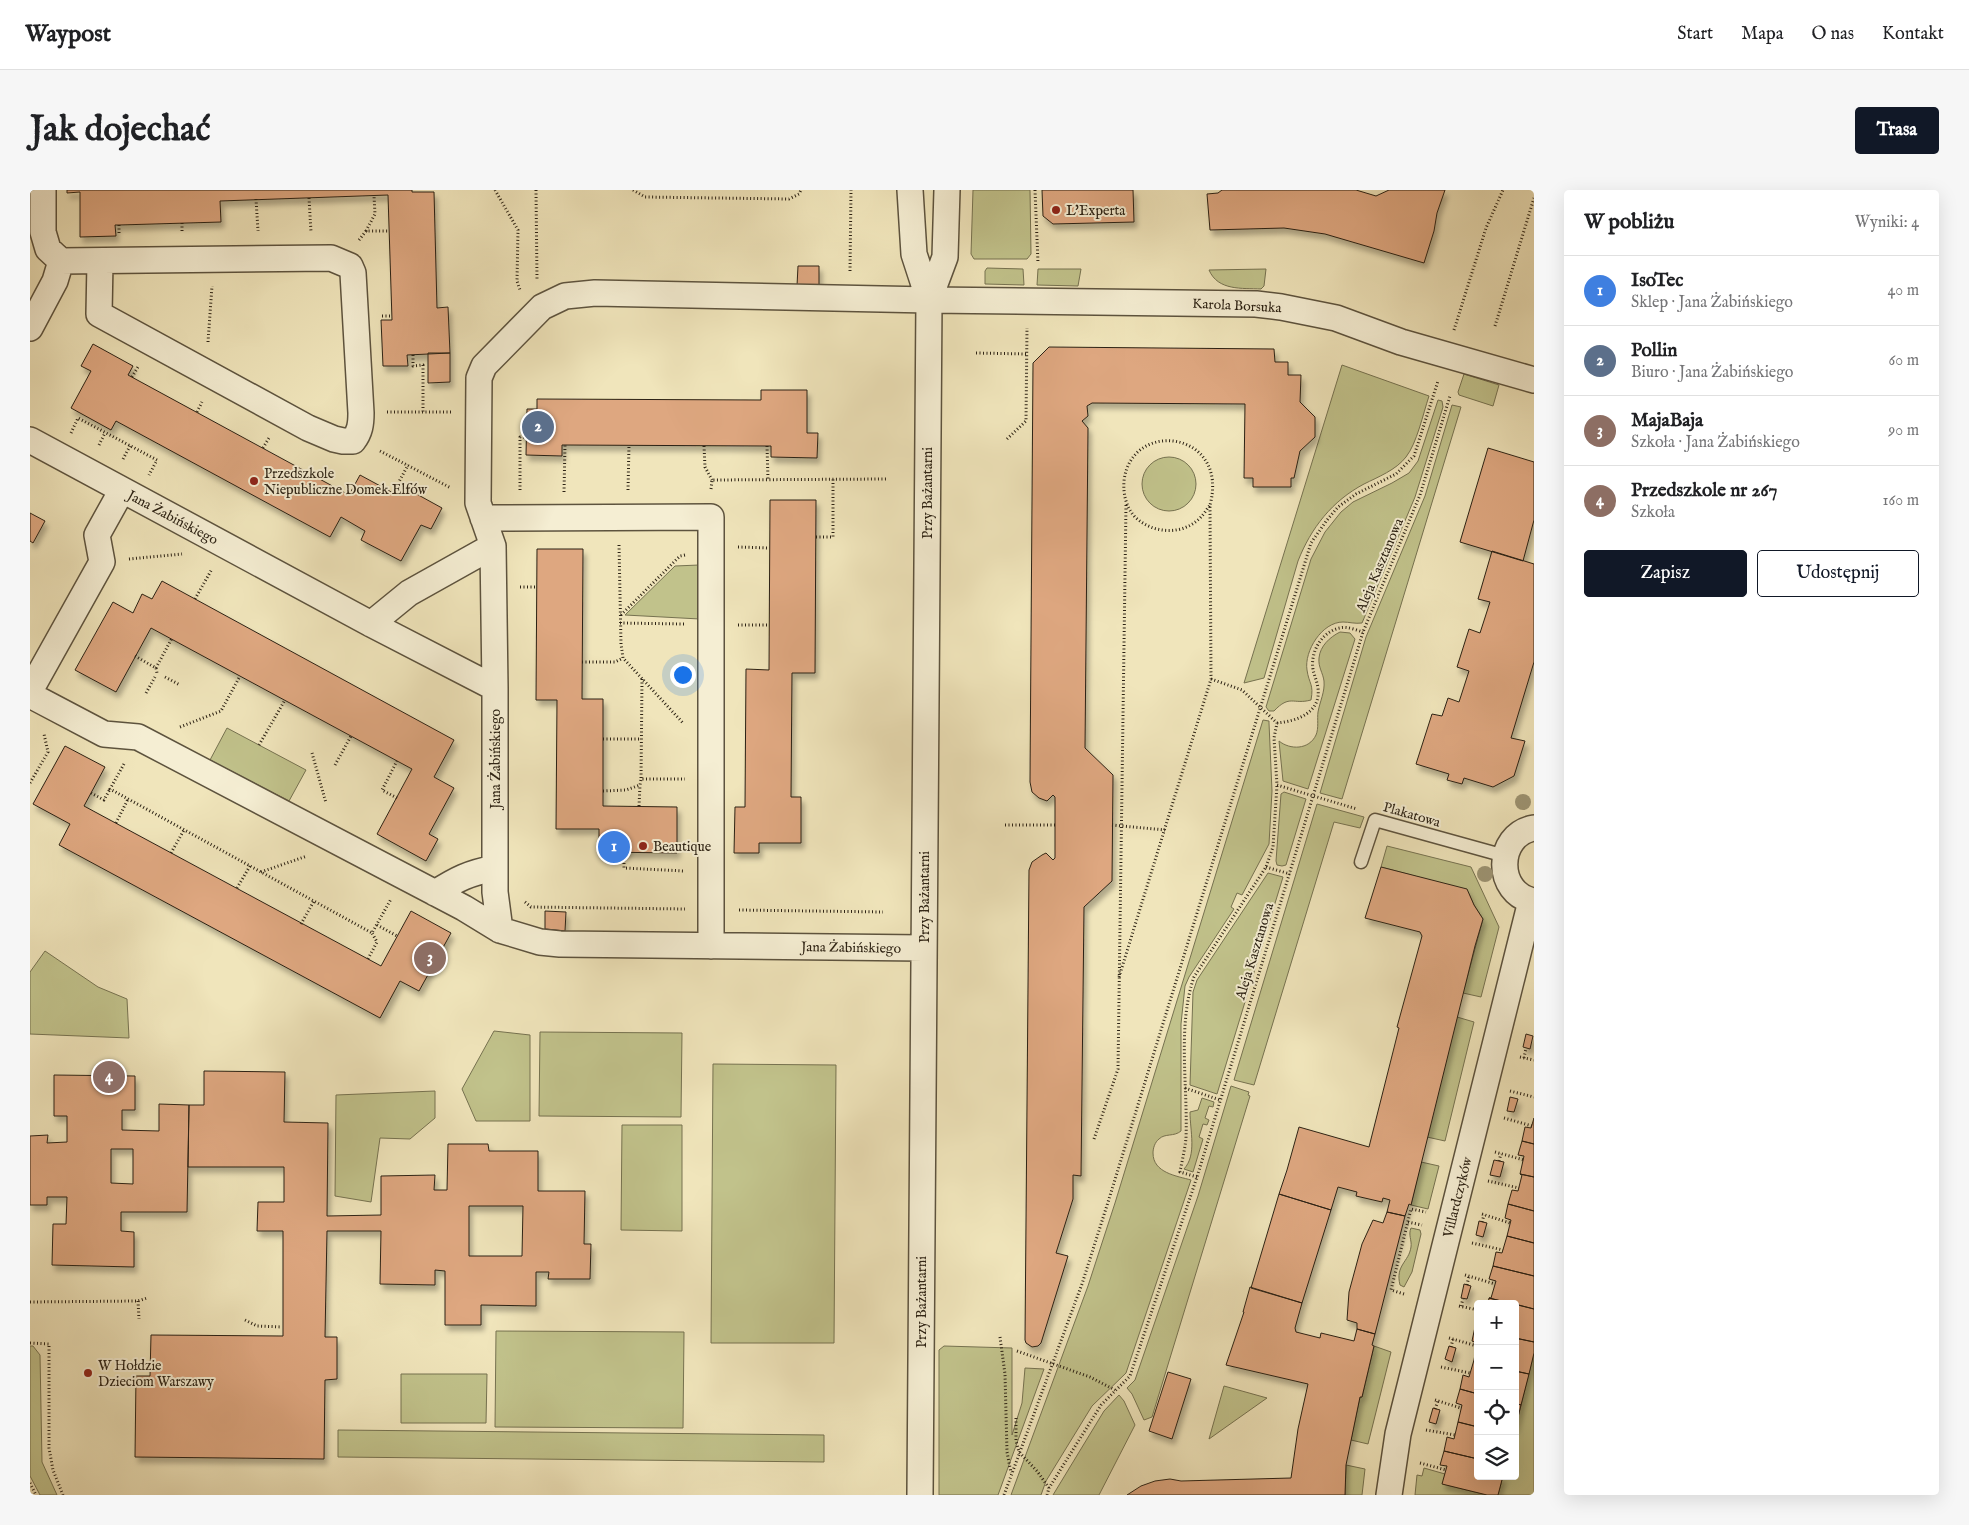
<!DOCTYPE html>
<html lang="pl">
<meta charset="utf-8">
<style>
body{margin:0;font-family:"IM FELL English",serif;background:#f6f6f6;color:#202124}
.controls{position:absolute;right:15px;bottom:15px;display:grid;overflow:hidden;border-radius:5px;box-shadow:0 5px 20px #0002}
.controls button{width:45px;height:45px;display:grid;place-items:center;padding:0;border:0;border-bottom:1px solid #e0e0e0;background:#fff;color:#202124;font:25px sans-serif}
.you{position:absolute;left:652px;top:484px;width:18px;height:18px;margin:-12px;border:4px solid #fff;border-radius:50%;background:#1a73e8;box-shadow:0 0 0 8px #1a73e833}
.badge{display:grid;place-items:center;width:32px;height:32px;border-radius:50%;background:#111827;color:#fff;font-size:16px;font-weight:700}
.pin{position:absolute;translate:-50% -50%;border:2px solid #fff;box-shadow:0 1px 5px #0006}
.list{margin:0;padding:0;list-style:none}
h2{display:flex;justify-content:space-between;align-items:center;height:65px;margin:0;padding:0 20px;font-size:21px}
h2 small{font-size:16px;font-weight:400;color:#757577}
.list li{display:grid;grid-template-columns:32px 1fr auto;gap:15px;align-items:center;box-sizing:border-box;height:70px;padding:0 20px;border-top:1px solid #e0e0e0}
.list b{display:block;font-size:19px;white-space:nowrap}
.list p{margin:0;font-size:16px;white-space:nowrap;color:#757577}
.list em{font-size:16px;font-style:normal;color:#757577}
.actions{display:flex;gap:10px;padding:15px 20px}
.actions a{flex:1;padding:11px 0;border:1px solid #111827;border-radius:5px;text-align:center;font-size:18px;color:#111827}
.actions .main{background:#111827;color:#fff}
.icon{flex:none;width:28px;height:28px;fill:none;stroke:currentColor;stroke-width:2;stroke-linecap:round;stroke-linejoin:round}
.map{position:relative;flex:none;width:1504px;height:1305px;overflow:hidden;border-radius:5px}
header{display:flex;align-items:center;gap:30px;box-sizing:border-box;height:70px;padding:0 25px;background:#fff;border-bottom:1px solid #e0e0e0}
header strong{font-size:24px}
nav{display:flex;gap:28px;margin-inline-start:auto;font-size:18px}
.intro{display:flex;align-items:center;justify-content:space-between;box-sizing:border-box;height:120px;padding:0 30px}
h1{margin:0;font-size:35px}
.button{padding:12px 22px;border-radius:5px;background:#111827;color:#fff;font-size:18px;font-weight:700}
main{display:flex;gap:30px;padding:0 30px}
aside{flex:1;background:#fff;border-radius:5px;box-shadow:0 5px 20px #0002}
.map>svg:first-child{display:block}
.green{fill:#c1c28b;stroke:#767250}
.building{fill:#dea780;stroke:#2c2214;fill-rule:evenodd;filter:url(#shadow)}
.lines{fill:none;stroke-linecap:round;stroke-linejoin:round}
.service-casing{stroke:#5d533e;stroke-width:15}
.minor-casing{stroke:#5d533e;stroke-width:28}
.path{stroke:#2c2214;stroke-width:3;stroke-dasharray:1 2.5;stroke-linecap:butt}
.service{stroke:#f5eed3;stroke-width:12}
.minor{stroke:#f5eed3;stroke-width:25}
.tree{fill:#9d9473}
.poi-dot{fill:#8f2418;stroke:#f5eed3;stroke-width:2}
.labels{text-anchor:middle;stroke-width:4;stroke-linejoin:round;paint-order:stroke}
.poi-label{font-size:14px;fill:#2c2214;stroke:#f5eed3;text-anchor:start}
.street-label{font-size:14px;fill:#2c2214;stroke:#f5eed3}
</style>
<header>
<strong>Waypost</strong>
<nav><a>Start</a><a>Mapa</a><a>O nas</a><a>Kontakt</a></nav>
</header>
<div class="intro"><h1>Jak dojechać</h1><a class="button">Trasa</a></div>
<main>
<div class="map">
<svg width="1504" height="1305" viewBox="0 0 1504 1305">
<defs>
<filter id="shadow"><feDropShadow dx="3" dy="5.5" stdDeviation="2.5" flood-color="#0004"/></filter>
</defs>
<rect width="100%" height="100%" fill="#f0e5bb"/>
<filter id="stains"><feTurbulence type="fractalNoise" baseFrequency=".004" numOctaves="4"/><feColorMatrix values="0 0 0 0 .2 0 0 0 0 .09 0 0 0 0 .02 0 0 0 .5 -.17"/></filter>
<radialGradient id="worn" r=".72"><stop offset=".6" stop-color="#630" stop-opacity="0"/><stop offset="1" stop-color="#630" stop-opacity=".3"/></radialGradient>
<path class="green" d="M943 0H1000L1001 64 997 69H944L941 64Z
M957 78 993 79 994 95 955 94V81Z
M1008 79H1051L1048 96 1007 95Z
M1236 79 1234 96 1231 99C1212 98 1188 101 1179 80Z
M1312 175 1399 206C1393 224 1387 253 1376 267 1366 280 1348 287 1334 294 1302 311 1281 338 1268 371L1234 488 1214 493Z
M1434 184 1469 195 1463 216 1429 205 1428 202Z
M1408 210 1412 211 1413 217 1385 307 1332 433C1325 434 1319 432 1313 432 1292 432 1274 461 1277 480 1279 494 1284 494 1281 510 1263 515 1260 504 1244 521H1239L1236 517 1281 369 1295 342 1311 322 1323 312 1362 293 1379 283 1388 271Z
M1422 215 1431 217 1312 609 1290 603 1336 447 1395 306Z
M1112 294a27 27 0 1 1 54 0a27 27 0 1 1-54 0Z
M669 375 670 429 595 425 645 376Z
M1310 442 1320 443 1325 449 1278 599 1253 591 1249 551C1260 560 1279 560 1286 545 1289 538 1287 529 1288 522 1290 511 1295 502 1294 491 1293 483 1288 477 1289 468 1290 456 1300 447 1310 442Z
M1233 530 1239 531V533L1242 601 1239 654 1212 705 1207 703 1201 717 1204 719 1159 787 1155 796 1151 834V941C1144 947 1135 943 1129 949 1125 952 1123 958 1123 963 1123 983 1147 986 1161 990L1096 1183 1062 1216 1016 1291 1011 1305H981L1058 1096 1085 1013Z
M197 538 276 580 259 611 180 570Z
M1254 602 1276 609 1256 675 1252 676 1247 675 1246 671 1251 604Z
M1287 614 1334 627 1330 638 1304 632 1224 895 1204 890Z
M1357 656 1441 677 1469 737 1451 807 1433 803 1453 729 1444 715 1437 700 1351 677Z
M1238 683 1253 687 1187 904 1160 895 1163 802 1167 790Z
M15 761 68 797 97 809 99 848 0 844V782Z
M1427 827 1444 832 1415 951 1397 947Z
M464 841 500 845V931H446L432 899Z
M510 842 652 843 651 927 509 926Z
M683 874 806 875 804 1153H681Z
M1201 896 1219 902 1218 905 1220 906 1122 1227 1114 1230 1102 1204 1097 1198 1105 1190 1168 1006Z
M405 901V928L380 949 350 948 341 1012 305 1006 306 905Z
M1172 908 1184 912 1183 917 1179 916 1175 928 1179 930 1177 935 1173 934 1169 947 1173 949 1163 982 1154 979C1167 965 1160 941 1160 922L1168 920Z
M592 935H652V1041L591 1040Z
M1391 972 1409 976 1398 1019 1381 1015Z
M1381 1038 1390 1040 1391 1044 1382 1082 1374 1097 1370 1095C1365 1075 1379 1072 1381 1057 1382 1050 1378 1045 1381 1038Z
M466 1141 654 1142 653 1238 465 1237Z
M0 1156H3L10 1165 12 1272 27 1305H10L0 1286Z
M914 1156 982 1158V1245L992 1213 995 1178 1014 1179 968 1305H909V1160Z
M1344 1156 1361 1162 1338 1254 1321 1250 1330 1207H1332Z
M1504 1163V1305H1468L1473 1286H1485V1239Z
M371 1184H457L456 1233H371Z
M1194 1196 1237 1208 1179 1249Z
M1089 1205 1094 1211 1105 1235 1069 1305H1023L1074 1221Z
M308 1240 794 1245V1272L308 1267Z
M1316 1275 1335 1279 1332 1305H1315Z
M1394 1278 1415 1284 1413 1294 1457 1305H1385L1387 1285 1392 1286Z"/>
<path class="building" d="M37 0H382V2H404L407 118 418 117 420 163 377 165 378 176H353L351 130H362L358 5 190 11 191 32 89 35H85L86 46 50 47V2L37 3Z
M1012 0H1103L1104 32 1023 34 1013 26Z
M1192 0H1326L1346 6 1359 0H1415L1407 23 1404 41 1394 73 1295 44 1254 38 1180 40 1177 4 1188 3Z
M768 76H789V96H767Z
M63 154 103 176 98 185 319 305 330 285 367 305 372 296 412 318 401 339 391 335 371 371 331 350 335 341 311 327 300 347 86 231 81 240 41 218 61 181 51 176Z
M1019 157 1244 159 1245 172H1258V185H1271L1270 212 1285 227V247L1270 261 1264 288H1261V297H1223V288H1214L1215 214 1062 213 1057 216 1058 226 1052 231 1058 238 1055 558 1083 585 1082 691 1054 717 1051 986 1043 985V1009L1026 1063 1038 1066 1011 1153 1008 1156 1002 1157 996 1153 995 1150 999 680 1002 672 1012 665 1016 663 1023 670 1025 668V607L1023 605 1017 611 1009 608 1002 602 1000 592 1003 173Z
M398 163H420V192L398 193Z
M731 200H777V243H788L787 268 741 267V256H737L535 255H532V266L496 265 497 219H507V209L731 210Z
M1458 258 1504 272V330L1493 371 1430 352Z
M740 310H786L785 483H762L761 607H771V653H729V663H704L705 617H715L716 479 739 480Z
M0 323 15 331 3 353 0 351Z
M507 359H553L552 509H573V616L647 617V663L569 662V639H526L527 510H506Z
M1462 361 1504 374V472L1481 548 1495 551 1484 586 1463 597 1434 588 1432 594 1417 590 1419 584 1386 574 1402 524 1412 526 1418 508 1429 512 1439 481 1427 477 1439 439 1450 443 1460 412 1448 409Z
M132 391 424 550 404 587 424 598 399 644 408 649 396 671 347 644 382 579 121 438 86 502 45 480 83 412 103 423 112 404 122 409Z
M35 556 75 577 54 616 351 776 381 721 421 743 389 801 370 791 350 828 29 655 40 634 3 614Z
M1351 677 1437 699 1444 715 1453 729 1445 756 1381 1015 1379 1014 1375 1026 1357 1022 1360 1010 1353 1008 1352 1012 1326 1006 1327 1002 1308 997 1301 1020 1249 1004 1257 980 1269 937 1339 957 1369 838 1367 837 1392 746 1390 742 1335 728Z
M515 721 536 722 535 741 515 739Z
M1496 844 1503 846 1500 859 1493 857Z
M174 881 255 882 254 932 298 933 297 1026 351 1025V986L405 985 404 1000H417L418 954H458L459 961H508V1001H555L554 1054H561L560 1089H518L519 1082H506V1116L451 1115V1135H415V1081L405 1080V1095L350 1094 351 1041H297L295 1147H307V1189L295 1190 294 1269 105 1267 106 1186H120L121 1145 253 1146V1041H227L228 1012H254V977H158L159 915H174ZM439 1016H493L492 1066H439Z
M24 885 105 886V920H92V940L129 941V914L159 915 157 1022H91V1041L104 1042V1077L22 1075 23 1034H36L37 1007H17V1015H0V946L18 945 17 953 37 952V926H24ZM81 959H103V994L81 993Z
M1480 907 1488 909 1484 922 1477 921Z
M1504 928V954L1492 951 1495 937 1501 938Z
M1492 951 1504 954V987L1490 984 1494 966 1488 965Z
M1464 970 1474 972 1470 987 1460 985Z
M1490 984 1504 987V1021L1478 1014 1482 1000 1488 1001 1492 985Z
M1249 1004 1301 1020 1272 1113 1221 1098Z
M1478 1014 1504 1021V1053L1477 1046 1481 1030 1475 1028Z
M1357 1022 1375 1026 1345 1144 1327 1139V1133L1317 1130 1319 1102 1332 1054 1343 1030 1353 1033Z
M1449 1031 1457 1033 1453 1047 1446 1045Z
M1477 1046 1504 1053V1086L1463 1076 1466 1062 1472 1063Z
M1463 1076 1504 1086V1119L1459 1108H1461L1466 1091 1459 1089Z
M1434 1094 1441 1096 1437 1109 1431 1108Z
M1220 1097 1272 1113 1265 1138 1266 1142 1290 1148 1291 1143 1324 1151 1327 1139 1345 1144 1342 1155 1344 1156 1332 1207H1330L1316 1275 1315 1305H1097L1111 1296 1125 1291 1140 1289 1151 1291 1261 1288 1268 1239 1278 1194 1196 1175 1214 1122H1213Z
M1459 1108 1483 1114H1458Z
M1485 1114 1504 1119V1152L1485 1148Z
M1445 1137 1448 1138V1171L1444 1170 1447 1153 1442 1151Z
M1485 1148 1504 1152V1163L1499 1184 1485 1181Z
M1419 1156 1426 1158 1422 1172 1415 1169Z
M1444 1170 1448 1171V1204L1430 1199 1433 1185 1439 1187Z
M1485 1181 1499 1184 1491 1215 1485 1213Z
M1138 1182 1161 1189 1142 1249 1119 1241Z
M1430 1199 1448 1204V1237L1428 1232 1432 1215 1426 1213Z
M1485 1213 1491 1215 1485 1239Z
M1403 1218 1410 1220 1406 1234 1399 1232Z
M1428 1232 1448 1237V1269L1414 1261 1417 1247 1424 1249Z
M1414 1261 1448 1269V1286H1473L1468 1305H1457L1412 1294 1417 1276 1410 1275Z"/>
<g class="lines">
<defs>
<path id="service" d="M1331 672 1345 630 1475 666"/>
<path id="minor" d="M13 0V42L18 59 31 71 301 68 320 76 323 83 331 223C331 234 330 242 323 251H313L304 249 278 238 69 124 70 72
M880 0 884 64 899 110 890 1305
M899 110 915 67 917 0
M0 138 25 91 31 71
M0 250 341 434 465 498V702L470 740 510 752 530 754 893 758
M453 328 681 327V756
M341 434 379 403 463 356
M465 498 463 356 448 313 449 188 454 176 512 117 535 106 565 103 899 110 1226 114 1251 117 1306 128 1371 152 1504 190
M0 501 72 372 67 345 92 300
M0 505 74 544 108 547 434 718 470 740
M1504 638C1465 645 1465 704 1504 711
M405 703C427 689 439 683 465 678
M1359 1305 1368 1244 1501 711"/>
</defs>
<use href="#service" class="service-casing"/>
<use href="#minor" class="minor-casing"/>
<path class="path" d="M465 0 488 40 487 91 490 100
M506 0 507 89
M603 0 615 7 759 9 769 4 771 0
M1005 0 1008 73
M279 8 281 42
M226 9 228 41
M152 33V42
M89 35V44
M336 41 345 24 344 6
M329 50 336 41H359
M820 81 821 0
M352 126H361
M1465 136 1504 8
M1424 140 1456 38 1473 0
M178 152 182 96
M946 163 997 164
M383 165V176L393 175V222
M102 187 108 177
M167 222 172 212
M357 222H421
M41 243 48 228 127 270 119 285
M977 249 996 231 997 138
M69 255 75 243
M674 256 675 277 682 290
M737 256 738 289
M233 258 239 248
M350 261 421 298
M93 269 100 256
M289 288 295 276
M681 299 682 290 856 289
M490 300V247H496
M598 300 599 255
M534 302 535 255
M363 303 378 275
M786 347H803V289
M589 355 591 454 593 468 653 533
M708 357 739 358
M99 369 152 364
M490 397H507
M165 409 182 379
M591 425 650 366 655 365
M590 433 654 434
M708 435H739
M105 466 126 478 127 483
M552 472H585L593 468
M126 478 142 448
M135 487 150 495
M612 489 611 589H655
M1181 489 1212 500 1247 533 1244 548 1247 595 1327 619
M116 503 125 487
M1247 533C1267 531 1291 523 1288 498 1287 491 1284 485 1283 479 1280 461 1293 441 1310 438 1317 436 1326 440 1333 442
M150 537 191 521 210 486
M573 549H611
M229 555 255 510
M282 563 296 613
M94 574 80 599 342 743 361 709
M305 575 321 546
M0 593 18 562 14 544
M573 601 596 600 610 595 611 589
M61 603 74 610 80 599
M367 608 352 600 367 571
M609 616 610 595
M86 633 98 609
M975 635H1025
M1082 635 1135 640
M141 663 154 640
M594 666V678L654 681
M1236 677 1260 684
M231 682 277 666
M207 698 220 676
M495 712 501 717 655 719
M709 720 853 722
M271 734 284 711
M347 735 367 746
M338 769 347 752 342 743
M1089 787 1181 489 1180 315C1200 241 1101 228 1094 291 1093 304 1096 317 1105 327 1123 344 1153 346 1171 327 1174 324 1177 319 1180 315
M1490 867 1504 870
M1494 868 1496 858
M1155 898 1190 910
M1480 901 1504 907
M1474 928 1502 936
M1064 949 1088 879 1096 314
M1465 962 1494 970
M1469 971 1471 964
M1167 987 1150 982C1152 971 1155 959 1156 948 1158 896 1147 836 1164 787L1236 677 1243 657 1247 595
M1458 991 1489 998
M1452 1024 1480 1033
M1378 1032 1392 1035
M1452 1032 1454 1025
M1442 1053 1473 1060
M1435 1085 1465 1094
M1437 1095 1439 1086
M1374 1104 1361 1100 1381 1019 1396 1022
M108 1111 109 1129
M0 1112 108 1111 117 1108
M1429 1116 1448 1120
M1431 1116 1433 1109
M215 1130 227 1136 252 1137
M970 1147 975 1184 977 1262 981 1283
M1419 1148 1447 1156
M0 1153 19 1154V1258L23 1280 33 1305
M1421 1157 1423 1149
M987 1161 1060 1187 1085 1200
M1411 1177 1440 1183
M1405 1210 1431 1218
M1405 1219 1408 1211
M986 1228V1251L989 1262 1007 1281 1019 1298
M1396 1240 1425 1245
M1390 1273 1416 1280
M0 1293 6 1305
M974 1305 1052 1094 1079 1009 1281 353 1297 330 1308 317 1326 304 1366 284 1384 266 1408 191
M1017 1305 1019 1298 1071 1215 1100 1186 1167 987 1333 442 1390 305 1420 206"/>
<use href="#service" class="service"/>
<use href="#minor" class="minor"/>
</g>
<g class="tree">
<circle cx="1493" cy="612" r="8"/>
<circle cx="1455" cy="684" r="8"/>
</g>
<g class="poi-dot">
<circle cx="1026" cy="20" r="5"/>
<circle cx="224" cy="291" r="5"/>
<circle cx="613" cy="656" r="5"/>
<circle cx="58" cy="1183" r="5"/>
</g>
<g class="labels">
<g class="poi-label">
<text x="1036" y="25">L'Experta</text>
<text x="234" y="288">Przedszkole<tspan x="234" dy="16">Niepubliczne Domek Elfów</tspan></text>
<text x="623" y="661">Beautique</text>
<text x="68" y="1180">W Hołdzie<tspan x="68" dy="16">Dzieciom Warszawy</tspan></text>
</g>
<g class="street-label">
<text transform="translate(1207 115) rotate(3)" y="5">Karola Borsuka</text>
<text transform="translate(897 303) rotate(-90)" y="5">Przy Bażantarni</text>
<text transform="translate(143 327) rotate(28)" y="5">Jana Żabińskiego</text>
<text transform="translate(1349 375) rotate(-67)" y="5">Aleja Kasztanowa</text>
<text transform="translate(465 569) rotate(-90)" y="5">Jana Żabińskiego</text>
<text transform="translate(1382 624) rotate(16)" y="5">Plakatowa</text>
<text transform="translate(894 707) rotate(-90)" y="5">Przy Bażantarni</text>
<text transform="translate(821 757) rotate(1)" y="5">Jana Żabińskiego</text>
<text transform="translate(1224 761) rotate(-73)" y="5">Aleja Kasztanowa</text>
<text transform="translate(1427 1007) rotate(-76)" y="5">Villardczyków</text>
<text transform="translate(891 1112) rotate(-90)" y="5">Przy Bażantarni</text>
</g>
</g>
<rect width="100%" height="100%" filter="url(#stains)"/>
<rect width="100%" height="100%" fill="url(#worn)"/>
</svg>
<div class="controls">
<button>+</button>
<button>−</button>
<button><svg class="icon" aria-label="locate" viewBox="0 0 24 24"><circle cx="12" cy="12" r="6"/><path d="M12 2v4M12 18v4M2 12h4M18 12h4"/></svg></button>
<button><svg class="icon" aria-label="layers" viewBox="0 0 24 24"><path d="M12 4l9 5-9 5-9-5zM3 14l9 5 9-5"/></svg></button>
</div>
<div class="you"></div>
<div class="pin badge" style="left:584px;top:657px;background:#3f7fe0">1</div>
<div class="pin badge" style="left:508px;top:237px;background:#5c6f8a">2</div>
<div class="pin badge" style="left:400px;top:768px;background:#8d6e63">3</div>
<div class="pin badge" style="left:79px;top:887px;background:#8d6e63">4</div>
</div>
<aside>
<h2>W pobliżu<small>Wyniki: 4</small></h2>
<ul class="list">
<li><span class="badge" style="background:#3f7fe0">1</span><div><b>IsoTec</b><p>Sklep · Jana Żabińskiego</p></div><em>40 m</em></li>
<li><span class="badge" style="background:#5c6f8a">2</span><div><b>Pollin</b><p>Biuro · Jana Żabińskiego</p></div><em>60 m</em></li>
<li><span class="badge" style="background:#8d6e63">3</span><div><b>MajaBaja</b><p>Szkoła · Jana Żabińskiego</p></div><em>90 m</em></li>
<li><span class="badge" style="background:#8d6e63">4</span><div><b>Przedszkole nr 267</b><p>Szkoła</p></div><em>160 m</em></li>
</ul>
<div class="actions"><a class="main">Zapisz</a><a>Udostępnij</a></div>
</aside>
</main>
